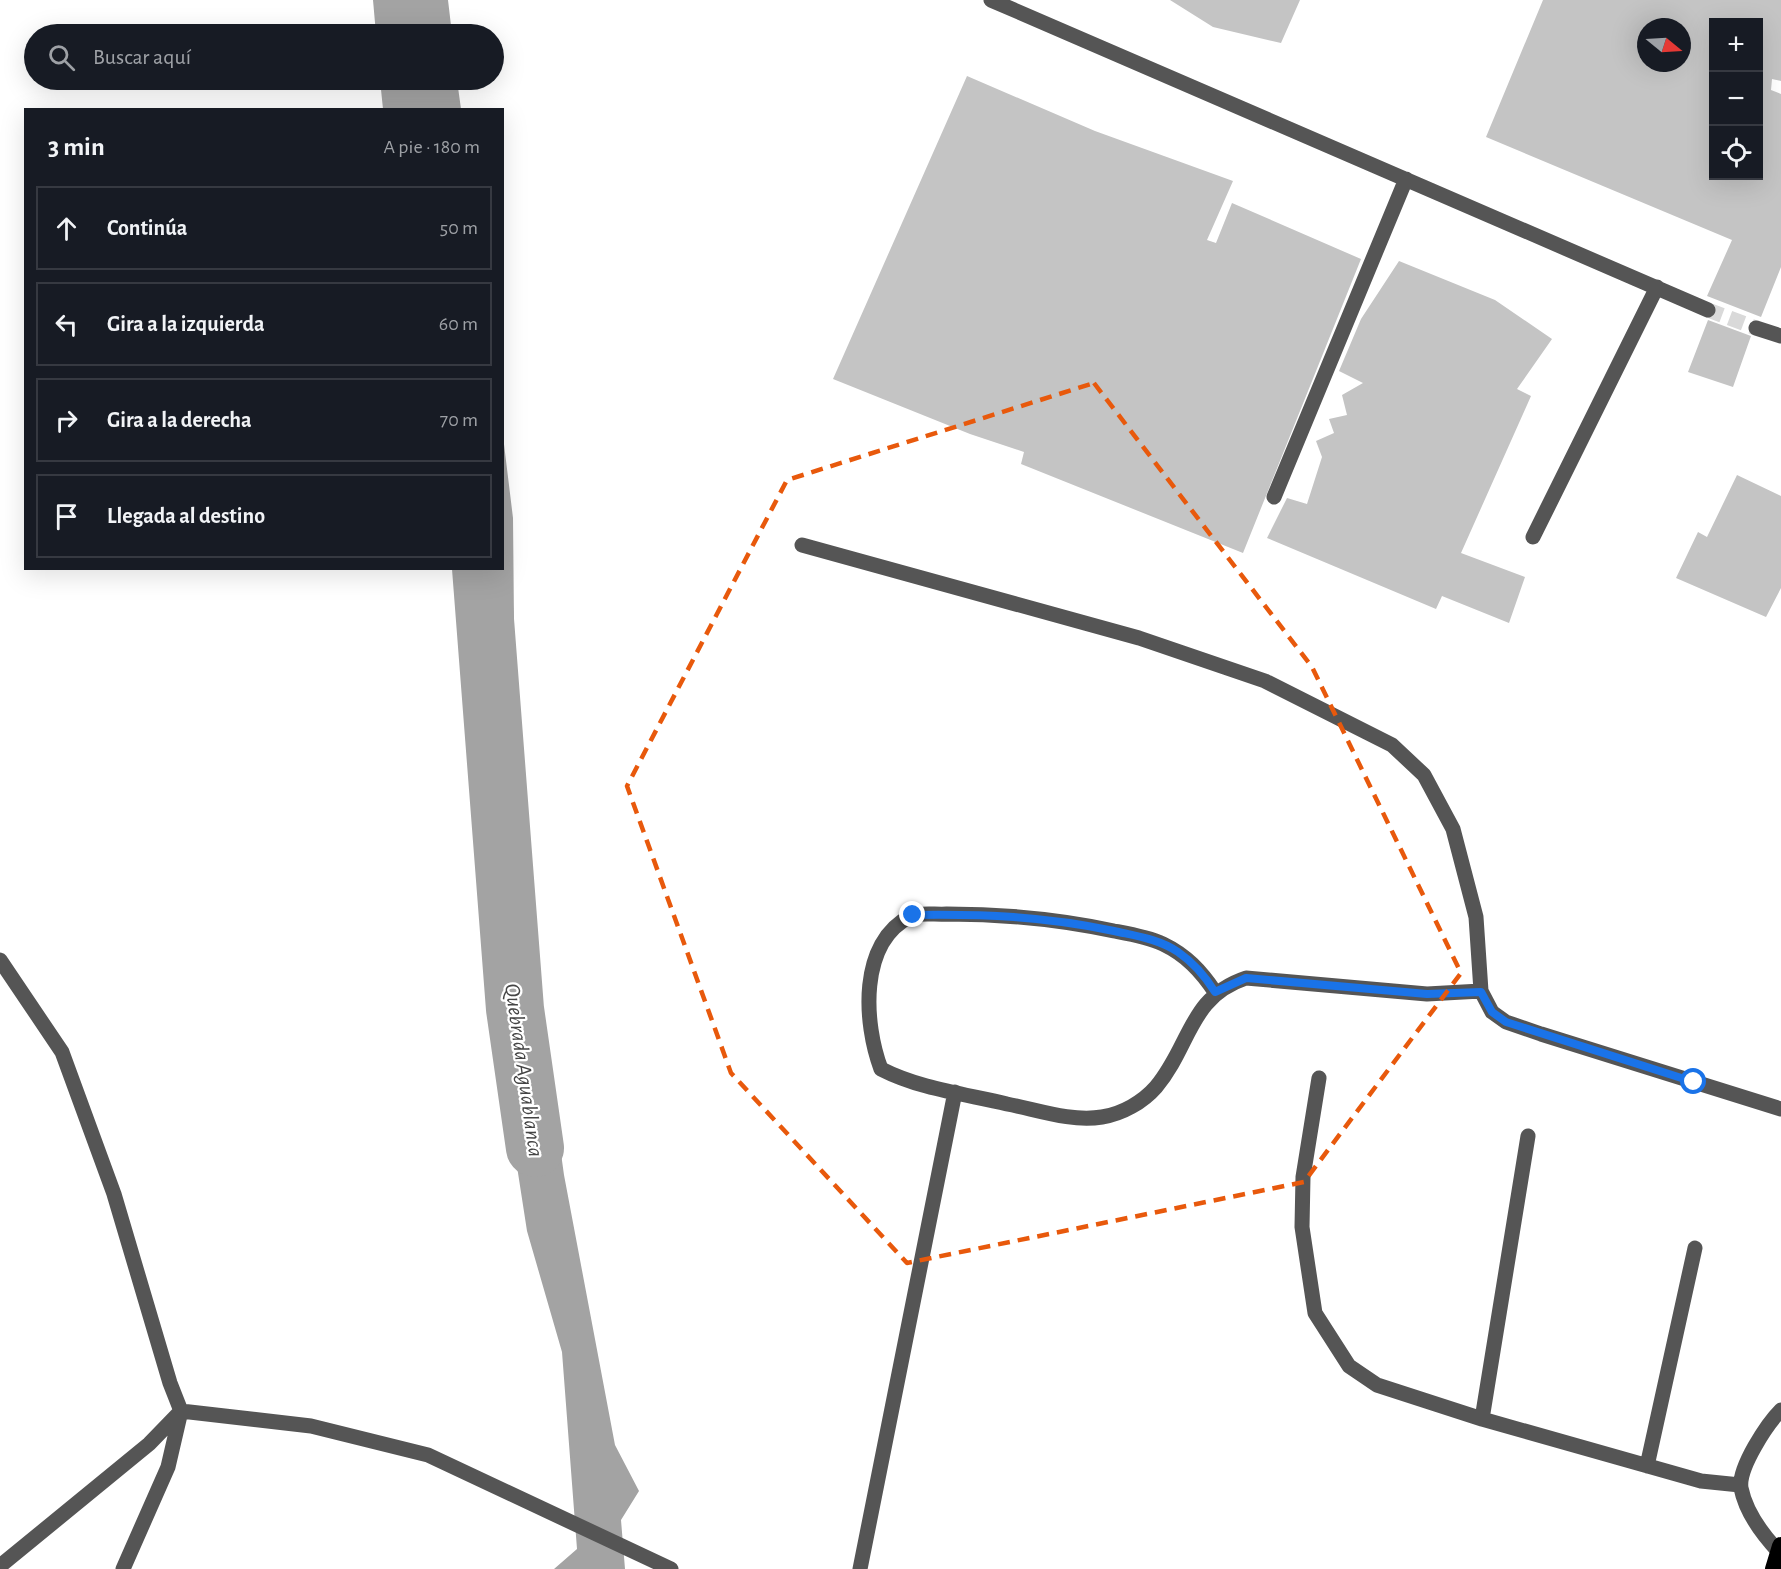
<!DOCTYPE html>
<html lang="es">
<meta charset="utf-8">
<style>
body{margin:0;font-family:"Alegreya Sans",sans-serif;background:#20242c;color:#f1f3f6}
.controls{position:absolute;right:18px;top:18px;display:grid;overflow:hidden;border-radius:0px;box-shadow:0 6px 24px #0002}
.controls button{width:54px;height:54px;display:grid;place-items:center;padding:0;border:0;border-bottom:2px solid #363941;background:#171b24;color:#f1f3f6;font:30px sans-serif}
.compass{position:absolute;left:1637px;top:18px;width:54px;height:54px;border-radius:50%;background:#171b24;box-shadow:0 6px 24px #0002;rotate:108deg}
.stop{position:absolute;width:18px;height:18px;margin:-14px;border:4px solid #1a73e8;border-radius:50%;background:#fff}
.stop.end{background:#1a73e8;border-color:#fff;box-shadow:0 2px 6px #0008}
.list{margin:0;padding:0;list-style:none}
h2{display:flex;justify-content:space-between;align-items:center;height:78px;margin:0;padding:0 24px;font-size:26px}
h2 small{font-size:20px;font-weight:400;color:#9ea1a6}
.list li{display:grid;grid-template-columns:39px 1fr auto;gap:18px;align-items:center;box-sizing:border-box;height:84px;margin:0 12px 12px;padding:0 12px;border:2px solid #363941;border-radius:0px}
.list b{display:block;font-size:22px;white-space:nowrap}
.list em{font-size:20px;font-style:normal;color:#9ea1a6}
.icon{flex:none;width:33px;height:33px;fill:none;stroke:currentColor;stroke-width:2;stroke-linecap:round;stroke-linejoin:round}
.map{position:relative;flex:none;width:1781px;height:1569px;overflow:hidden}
.search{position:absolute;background:#171b24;box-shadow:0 6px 24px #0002;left:24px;top:24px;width:480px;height:66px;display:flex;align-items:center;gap:15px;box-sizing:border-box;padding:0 21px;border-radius:33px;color:#9ea1a6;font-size:22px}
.panel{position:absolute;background:#171b24;box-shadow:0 6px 24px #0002;left:24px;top:108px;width:480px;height:462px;border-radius:0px}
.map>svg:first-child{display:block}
.water{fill:#a3a3a3}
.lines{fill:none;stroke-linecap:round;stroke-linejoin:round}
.river{stroke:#a3a3a3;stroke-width:58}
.building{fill:#c4c4c4;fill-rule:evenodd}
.minor-tunnel{stroke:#d9d9d9;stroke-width:15;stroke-dasharray:15 8;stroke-linecap:butt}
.minor{stroke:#555;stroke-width:15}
.highway{stroke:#000;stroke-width:18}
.route{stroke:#1a73e8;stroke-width:8}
.marked{fill:none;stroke:#e8590c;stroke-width:4.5;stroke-dasharray:12 8;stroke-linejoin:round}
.labels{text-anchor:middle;stroke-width:4.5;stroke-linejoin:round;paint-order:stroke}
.water-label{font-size:22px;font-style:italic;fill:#444;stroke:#fff}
</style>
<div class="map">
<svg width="1781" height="1569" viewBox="0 0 1781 1569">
<rect width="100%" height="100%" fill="#fff"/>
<path class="water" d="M373 0H448L452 34H376Z
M380 80H457L461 109H383Z
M503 436 513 518 516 830 564 1175 615 1445 639 1491 621 1520 625 1569H554L577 1549 562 1352 527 1231 516 1160 513 1098 530 1047 511 922 499 744 478 664 461 569 502 568Z"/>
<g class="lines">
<path class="river" d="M481 568 515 1009 535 1148"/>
</g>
<path class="building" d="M1170 0H1300L1281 43 1213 27Z
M1543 0H1781V81L1772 79 1771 90 1781 94V267L1761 317 1707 296 1732 240 1486 137ZM1713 22H1758V176H1713ZM1646 27H1682V63H1646Z
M967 76 1095 131 1233 181 1207 240 1216 243 1232 203 1361 259 1243 553 1021 464 1024 452 970 434 833 379Z
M1399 261 1495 300 1552 339 1517 389 1531 396 1461 553 1525 577 1509 623 1442 596 1436 609 1267 538 1287 498 1307 504 1322 457 1316 441 1334 433 1329 419 1347 415 1342 395 1363 383 1339 371 1361 319Z
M1708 320 1751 336 1733 387 1688 372Z
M1737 475 1781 496V588L1766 617 1676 578 1698 532 1707 537Z"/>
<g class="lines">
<path class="minor-tunnel" d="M1708 310 1756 328"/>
<path class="minor" d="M991 0 1708 310
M1756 328 1781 336
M1274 497 1406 179
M1533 537 1657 287
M802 545 1139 638 1265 681 1392 745 1424 775 1453 829 1476 917 1481 991 1492 1012 1506 1022 1541 1034 1781 1109
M0 960 62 1052 114 1194 170 1383 181 1411 168 1467 123 1569
M1215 992C1201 971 1186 955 1163 944 1148 937 1130 934 1114 931 1058 919 1005 914 947 914 937 915 920 912 911 916 858 942 864 1024 881 1069 920 1089 965 1094 1007 1104 1038 1110 1071 1122 1102 1117 1122 1114 1143 1102 1156 1087 1191 1045 1189 997 1246 978L1427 994 1481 991
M1319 1078 1303 1177 1302 1227 1315 1313 1349 1366 1377 1385 1482 1419 1701 1481 1740 1485
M181 1411 311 1426 428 1455 671 1569
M1482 1419 1528 1136
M1647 1466 1695 1248
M1779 1552C1762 1534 1746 1513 1741 1488 1738 1468 1767 1424 1781 1410
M0 1566 149 1444 181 1411
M860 1569 955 1092"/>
<path class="highway" d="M1774 1569 1781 1546"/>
</g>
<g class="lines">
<path class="route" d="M913 915C983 914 1045 916 1114 931 1136 936 1159 939 1178 952 1194 963 1205 976 1215 992L1246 978 1427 994 1481 992 1492 1012 1506 1022 1694 1082"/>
</g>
<path class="marked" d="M1094 383 1312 667 1461 973 1304 1182 907 1263 731 1073 627 786 787 480Z"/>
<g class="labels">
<g class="water-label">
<text transform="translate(525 1070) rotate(82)" y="8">Quebrada Aguablanca</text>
</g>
</g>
</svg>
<div class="controls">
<button>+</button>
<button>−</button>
<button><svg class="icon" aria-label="locate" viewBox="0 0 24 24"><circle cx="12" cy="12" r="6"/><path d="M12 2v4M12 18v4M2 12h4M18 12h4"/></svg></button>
</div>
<svg class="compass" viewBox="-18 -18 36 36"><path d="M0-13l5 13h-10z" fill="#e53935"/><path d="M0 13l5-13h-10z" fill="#9ea1a6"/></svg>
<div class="stop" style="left:1694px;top:1082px"></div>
<div class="stop end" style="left:913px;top:915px"></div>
<div class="search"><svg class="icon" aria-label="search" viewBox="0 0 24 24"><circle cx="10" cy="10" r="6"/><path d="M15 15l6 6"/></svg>Buscar aquí</div>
<section class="panel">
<h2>3 min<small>A pie · 180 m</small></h2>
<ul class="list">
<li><svg class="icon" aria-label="ahead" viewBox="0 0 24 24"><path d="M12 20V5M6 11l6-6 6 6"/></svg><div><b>Continúa</b></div><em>50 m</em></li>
<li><svg class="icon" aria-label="left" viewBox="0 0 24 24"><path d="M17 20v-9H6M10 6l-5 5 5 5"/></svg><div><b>Gira a la izquierda</b></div><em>60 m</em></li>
<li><svg class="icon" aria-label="right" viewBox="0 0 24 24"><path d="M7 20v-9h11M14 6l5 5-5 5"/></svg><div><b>Gira a la derecha</b></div><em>70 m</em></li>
<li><svg class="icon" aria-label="arrive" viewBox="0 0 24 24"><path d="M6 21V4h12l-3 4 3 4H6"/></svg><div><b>Llegada al destino</b></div></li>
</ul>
</section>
</div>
